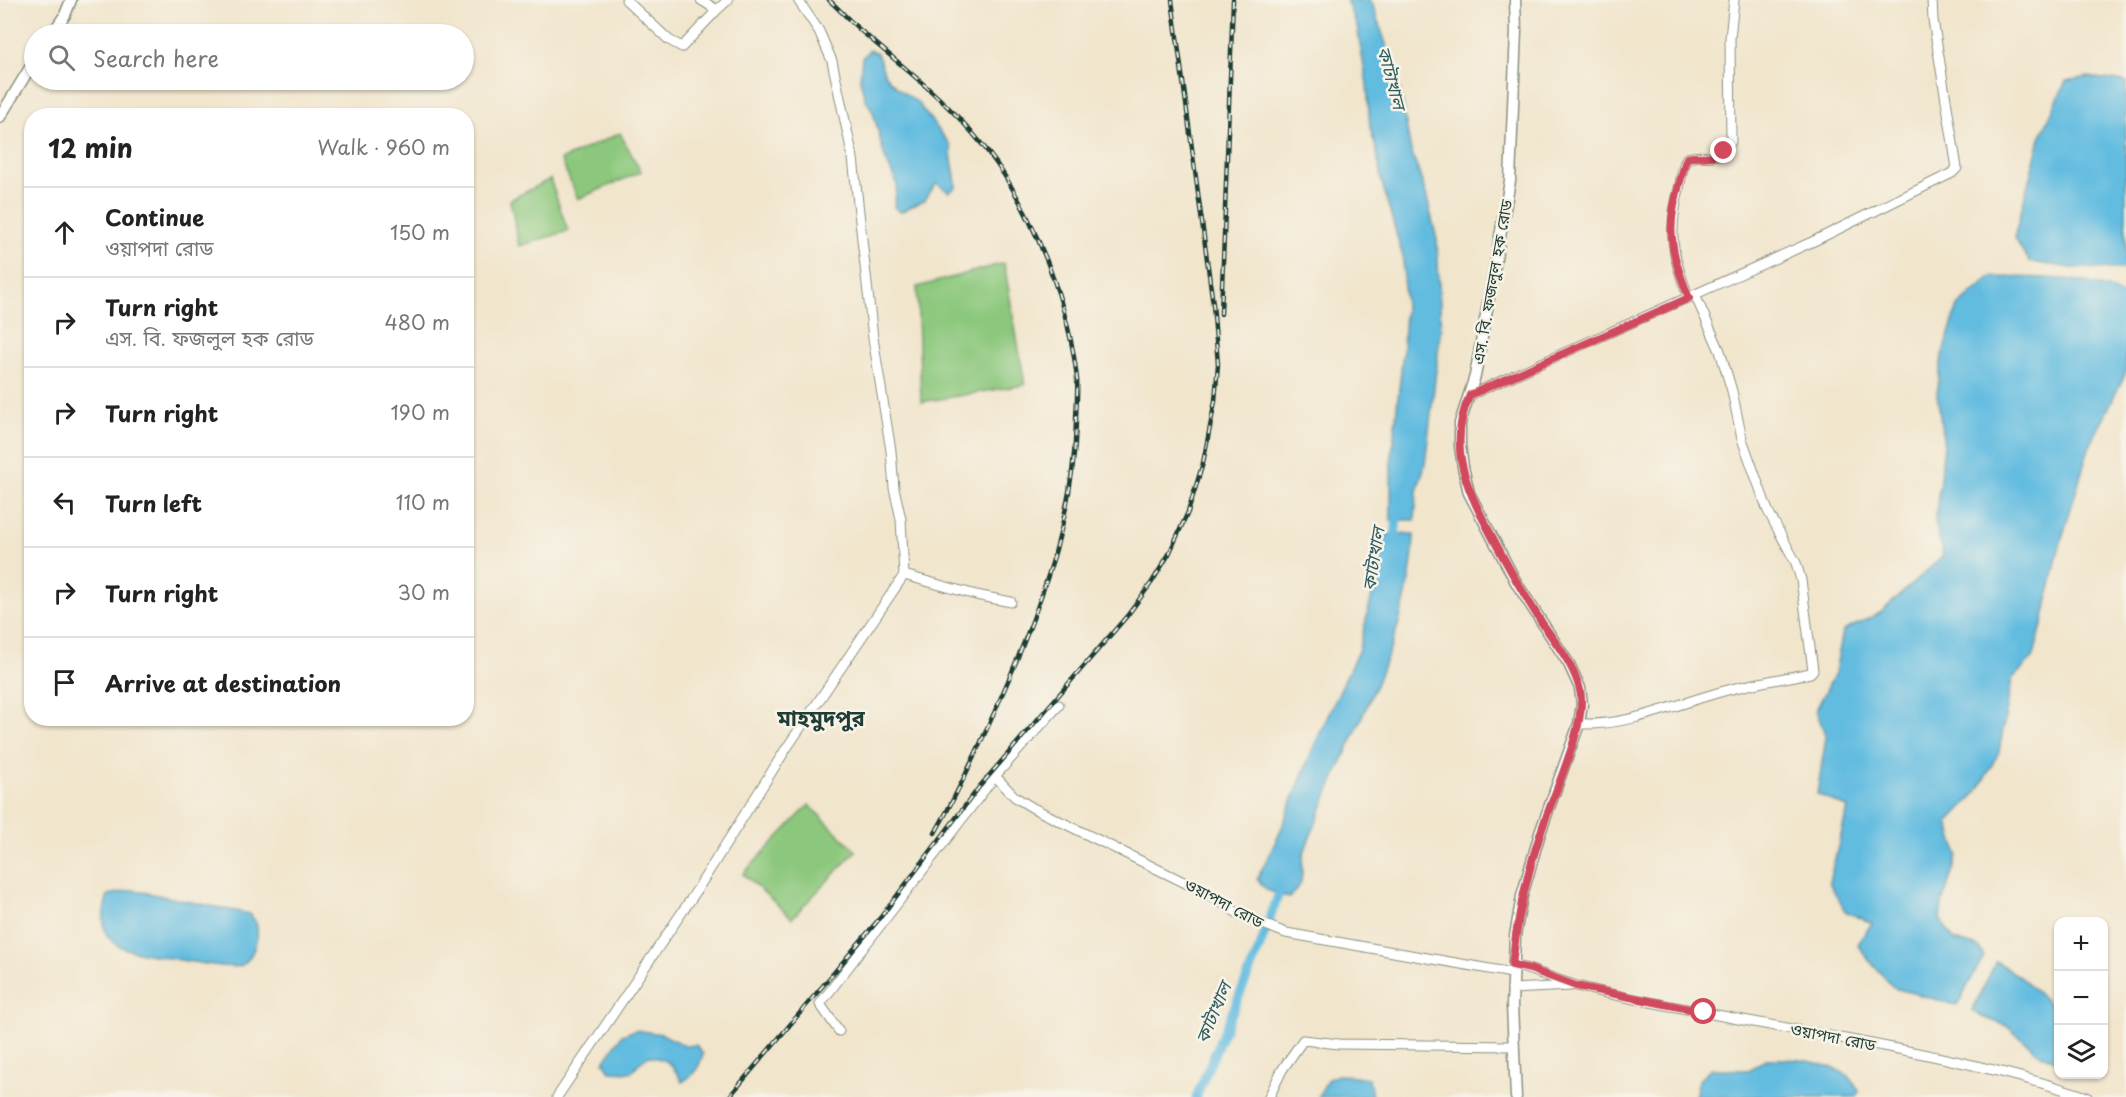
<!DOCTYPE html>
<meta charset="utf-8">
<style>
body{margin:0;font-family:"Playpen Sans","Noto Sans Bengali",sans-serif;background:#f2f2f2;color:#222}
.controls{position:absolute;right:18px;bottom:18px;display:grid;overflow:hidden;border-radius:12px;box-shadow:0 2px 4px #0004}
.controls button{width:54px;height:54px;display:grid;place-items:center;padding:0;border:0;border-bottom:2px solid #e0e0e0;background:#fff;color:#222;font:30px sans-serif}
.stop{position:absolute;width:18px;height:18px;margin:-14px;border:4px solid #d1495b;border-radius:50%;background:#fff}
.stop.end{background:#d1495b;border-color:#fff;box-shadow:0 2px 6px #0008}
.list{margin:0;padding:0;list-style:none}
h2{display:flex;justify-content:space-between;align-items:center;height:78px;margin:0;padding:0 24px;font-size:26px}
h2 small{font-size:20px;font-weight:400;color:#767676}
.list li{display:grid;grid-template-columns:39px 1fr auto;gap:18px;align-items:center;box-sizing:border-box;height:90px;padding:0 24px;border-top:2px solid #e0e0e0}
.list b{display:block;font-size:22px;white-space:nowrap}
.list p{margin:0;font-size:20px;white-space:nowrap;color:#767676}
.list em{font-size:20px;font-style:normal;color:#767676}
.icon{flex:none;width:33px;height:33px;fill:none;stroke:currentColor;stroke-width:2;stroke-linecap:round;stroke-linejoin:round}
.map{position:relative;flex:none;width:2126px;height:1097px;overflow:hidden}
.search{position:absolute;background:#fff;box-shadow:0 2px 4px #0004;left:24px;top:24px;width:450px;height:66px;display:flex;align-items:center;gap:15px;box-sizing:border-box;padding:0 21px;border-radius:33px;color:#767676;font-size:22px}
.panel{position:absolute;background:#fff;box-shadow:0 2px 4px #0004;left:24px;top:108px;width:450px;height:618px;border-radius:24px}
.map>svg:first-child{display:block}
.green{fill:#8bc77c;stroke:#558258;stroke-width:1.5}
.water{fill:#62bce0;stroke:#407c8a;stroke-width:1.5}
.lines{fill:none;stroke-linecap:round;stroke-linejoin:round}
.canal{stroke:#62bce0;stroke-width:9}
.minor-casing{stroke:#889180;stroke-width:11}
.major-casing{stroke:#889180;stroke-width:13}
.minor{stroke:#fff;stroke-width:9}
.major{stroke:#fff;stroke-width:10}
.rail-casing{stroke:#1f3d34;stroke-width:4.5}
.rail{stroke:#f7f3e8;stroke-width:2;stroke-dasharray:7;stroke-linecap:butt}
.route{stroke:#d1495b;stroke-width:8}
.labels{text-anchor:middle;stroke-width:5;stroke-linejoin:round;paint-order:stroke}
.street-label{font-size:16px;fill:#1f3d34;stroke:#f7f3e8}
.water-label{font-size:18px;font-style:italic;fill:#305d5f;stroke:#f7f3e8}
.district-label{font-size:22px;font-weight:bold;fill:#1f3d34;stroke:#f7f3e8}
</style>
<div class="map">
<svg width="2126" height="1097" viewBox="0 0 2126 1097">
<rect width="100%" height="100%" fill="#f7f3e8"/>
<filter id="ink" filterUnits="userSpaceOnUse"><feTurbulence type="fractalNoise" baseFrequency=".0167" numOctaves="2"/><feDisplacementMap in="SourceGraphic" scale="12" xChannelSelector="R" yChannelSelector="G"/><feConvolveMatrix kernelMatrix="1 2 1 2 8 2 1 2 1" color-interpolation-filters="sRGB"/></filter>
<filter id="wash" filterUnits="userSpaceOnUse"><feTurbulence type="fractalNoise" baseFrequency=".008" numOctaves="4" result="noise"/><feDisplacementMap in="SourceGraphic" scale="24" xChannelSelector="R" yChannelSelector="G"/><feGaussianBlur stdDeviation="1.35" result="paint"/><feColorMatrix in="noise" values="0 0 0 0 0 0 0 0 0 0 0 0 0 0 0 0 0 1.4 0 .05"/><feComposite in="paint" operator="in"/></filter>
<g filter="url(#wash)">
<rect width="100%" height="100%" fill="#f1e5cc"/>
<path class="green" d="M620 133 641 172 578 199 561 160Z
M550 179 568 231 519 246 510 200Z
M1004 263 1025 385 921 402 917 287Z
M809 805 856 851 792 918 743 874Z"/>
<path class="water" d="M1346 0H1371L1389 53 1402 100 1410 147 1426 194 1437 240 1441 328 1425 464 1417 491 1415 520H1391V463L1403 352 1405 308 1403 257 1381 180 1377 152 1370 128 1367 84 1357 26Z
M869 50 877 53 885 75 897 88 917 102 951 146C950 160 956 172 956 187L949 192 936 183 925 200 900 212 894 207 897 184 885 158 873 112 865 98 860 80 862 58Z
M2088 77 2126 82V269L2072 268 2030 262 2014 238 2040 138 2066 81Z
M1991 277C2031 278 2093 274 2126 298V372L2089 448 2059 548 2044 618 2033 658 2012 679 1999 752 1977 792 1948 822 1958 855 1943 900 1940 919 1954 940 1978 947 1984 956 1957 1005 1894 988 1867 958 1858 944 1872 923 1845 911 1829 882 1848 808 1817 794 1826 737 1816 710 1835 673 1843 631 1880 613 1943 556 1935 521 1944 446 1937 393 1942 356 1958 306Z
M1387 534H1414C1411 637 1354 724 1318 818 1313 831 1306 844 1303 857 1299 878 1308 880 1289 898L1267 890 1257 879 1278 837 1313 748 1359 649Z
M133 890 250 914C253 918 256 922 257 926 259 939 252 961 240 966 230 970 135 953 121 947 118 946 113 942 110 939 99 928 104 908 108 895Z
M1996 961 2019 976 2058 1012V1061L2039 1053 2005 1025 1982 1017 1972 1011Z
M635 1030 662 1034 685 1046 696 1045 703 1054C699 1068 694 1075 682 1082 672 1064 670 1060 649 1056L638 1064 632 1072 610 1071 604 1062 622 1035Z
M1766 1059C1792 1058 1825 1061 1848 1076 1853 1079 1856 1086 1859 1091L1857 1097H1695L1699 1080 1711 1069 1749 1070Z
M1338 1075 1356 1076 1369 1079 1372 1097H1318L1328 1079Z"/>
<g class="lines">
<path class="canal" d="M1395 544 1397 510
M1196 1097 1258 952 1282 884"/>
</g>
</g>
<g filter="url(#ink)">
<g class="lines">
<defs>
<path id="minor" d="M626 0 669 40 682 47 717 10
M701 0 717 10 728 0
M798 0 819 31 832 61 853 158 873 338 891 451 894 488 901 519 904 575
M1689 298C1672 256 1668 233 1679 189 1681 179 1682 167 1687 158 1710 152 1714 165 1731 142L1730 38 1734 0
M1470 395 1814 241 1952 173 1957 168 1933 20 1932 0
M1579 724C1630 726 1676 704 1724 691 1752 683 1782 679 1810 673L1813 670 1801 580 1796 563 1768 511 1742 439 1732 391 1720 351 1695 295
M995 776 1015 797 1033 808 1208 894 1242 916 1286 933 1512 973
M1513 965C1535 970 1555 980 1577 986 1618 997 1660 1004 1702 1012 1831 1038 1962 1055 2087 1097
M1512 989 1571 986
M839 1031 820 1004 995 776 1059 705
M557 1097 693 896 786 749 904 575 976 595 1011 602
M1269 1097 1282 1070 1303 1040 1339 1044 1513 1046"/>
<path id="major" d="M1515 0 1516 31 1510 181 1475 376 1460 423V446L1463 467 1469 493 1517 584 1569 664 1580 688 1582 704 1579 724 1540 833 1522 896 1515 936 1512 1005 1516 1097
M52 34 65 15 71 0
M0 117 34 61"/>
</defs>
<use href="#minor" class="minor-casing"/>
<use href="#major" class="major-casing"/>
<use href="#minor" class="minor"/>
<use href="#major" class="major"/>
<defs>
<path id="rail" d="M829 0C840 10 849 20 860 30 908 71 959 110 996 163 1018 194 1034 228 1048 264 1062 301 1073 340 1077 379 1078 393 1076 408 1076 422 1074 511 1045 593 1011 674 988 728 964 782 935 833
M1221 314 1233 0
M729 1097 880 918 980 786 1127 616 1152 582 1169 554 1188 512 1203 463 1215 401 1218 364 1213 304 1172 0"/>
</defs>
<use href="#rail" class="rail-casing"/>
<use href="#rail" class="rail"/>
</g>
</g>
<g class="lines" filter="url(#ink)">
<path class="route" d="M1704 1012 1576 986 1530 969 1512 965C1517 920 1526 876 1541 832 1552 797 1588 723 1580 690 1574 665 1556 643 1542 623 1525 596 1509 569 1494 540 1469 493 1445 448 1470 395L1689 298C1682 280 1673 258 1672 238 1669 214 1679 186 1685 163L1687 158C1700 155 1713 160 1724 151"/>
</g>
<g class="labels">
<g class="street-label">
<text transform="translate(1492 282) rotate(-80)" y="6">এস. বি. ফজলুল হক রোড</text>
<text transform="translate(1224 903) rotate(28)" y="6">ওয়াপদা রোড</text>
<text transform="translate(1833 1037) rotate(11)" y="6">ওয়াপদা রোড</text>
</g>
<g class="water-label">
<text transform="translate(1391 78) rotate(75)" y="6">কাটাখাল</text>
<text transform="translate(1374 559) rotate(-81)" y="6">কাটাখাল</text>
<text transform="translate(1214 1013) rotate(-67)" y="6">কাটাখাল</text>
</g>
<g class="district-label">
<text x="821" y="726">মাহমুদপুর</text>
</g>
</g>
</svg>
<div class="controls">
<button>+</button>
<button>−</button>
<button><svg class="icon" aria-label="layers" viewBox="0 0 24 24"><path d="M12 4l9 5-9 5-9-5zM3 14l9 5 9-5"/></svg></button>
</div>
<div class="stop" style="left:1704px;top:1012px"></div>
<div class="stop end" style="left:1724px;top:151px"></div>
<div class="search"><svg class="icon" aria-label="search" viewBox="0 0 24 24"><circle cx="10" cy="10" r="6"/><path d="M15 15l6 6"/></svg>Search here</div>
<section class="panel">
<h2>12 min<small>Walk · 960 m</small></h2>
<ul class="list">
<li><svg class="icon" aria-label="ahead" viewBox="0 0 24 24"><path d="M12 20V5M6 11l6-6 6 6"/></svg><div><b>Continue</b><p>ওয়াপদা রোড</p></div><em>150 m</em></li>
<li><svg class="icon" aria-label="right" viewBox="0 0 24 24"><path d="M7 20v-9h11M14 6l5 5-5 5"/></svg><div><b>Turn right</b><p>এস. বি. ফজলুল হক রোড</p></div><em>480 m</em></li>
<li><svg class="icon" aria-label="right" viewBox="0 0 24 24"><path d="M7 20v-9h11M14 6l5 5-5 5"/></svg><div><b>Turn right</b></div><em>190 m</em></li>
<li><svg class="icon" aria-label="left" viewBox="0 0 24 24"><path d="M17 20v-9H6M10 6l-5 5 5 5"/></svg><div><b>Turn left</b></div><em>110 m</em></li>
<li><svg class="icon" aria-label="right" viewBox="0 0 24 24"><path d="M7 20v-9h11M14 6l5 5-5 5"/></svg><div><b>Turn right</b></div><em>30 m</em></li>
<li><svg class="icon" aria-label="arrive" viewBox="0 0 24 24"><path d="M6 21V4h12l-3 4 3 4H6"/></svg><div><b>Arrive at destination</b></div></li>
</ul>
</section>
</div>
